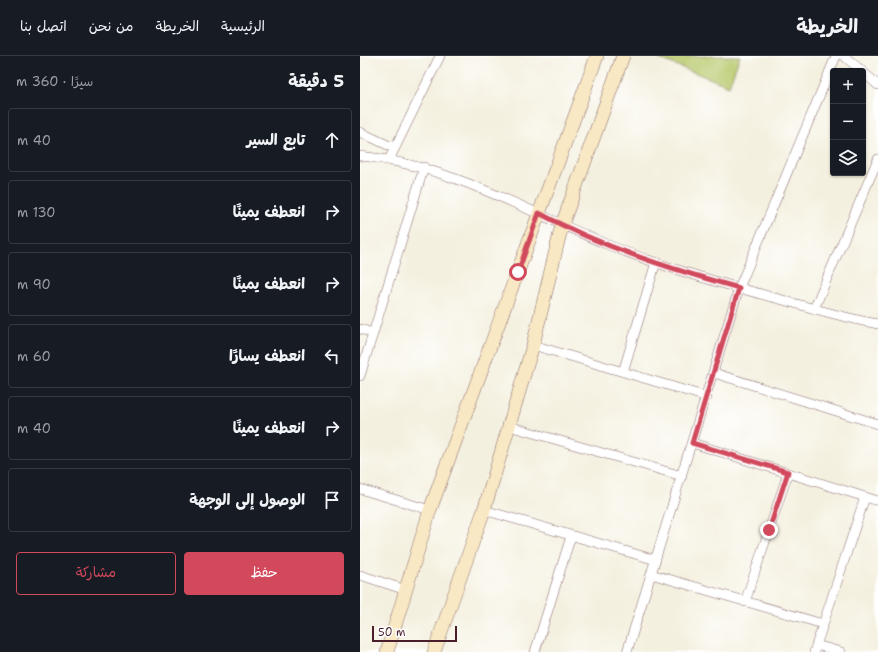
<!DOCTYPE html>
<html lang="ar">
<meta charset="utf-8">
<style>
body{margin:0;font-family:"Shantell Sans","Playpen Sans Arabic",sans-serif;background:#20242c;color:#f1f3f6;direction:rtl}
.controls{position:absolute;right:12px;top:12px;display:grid;overflow:hidden;border-radius:4px;box-shadow:0 1px 3px #0004}
.controls button{width:36px;height:36px;display:grid;place-items:center;padding:0;border:0;border-bottom:1px solid #363941;background:#171b24;color:#f1f3f6;font:20px sans-serif}
.scale{position:absolute;left:12px;bottom:10px;width:85px;box-sizing:border-box;padding-left:4px;border:2px solid #4a1f2b;border-top:0;font-size:11px;line-height:14px;white-space:nowrap;color:#4a1f2b;-webkit-text-stroke:3px #fff;paint-order:stroke}
.stop{position:absolute;width:12px;height:12px;margin:-9px;border:3px solid #d1495b;border-radius:50%;background:#fff}
.stop.end{background:#d1495b;border-color:#fff;box-shadow:0 1px 4px #0008}
.list{margin:0;padding:0;list-style:none}
h2{display:flex;justify-content:space-between;align-items:center;height:52px;margin:0;padding:0 16px;font-size:17px}
h2 small{font-size:13px;font-weight:400;color:#9ea1a6}
.list li{display:grid;grid-template-columns:26px 1fr auto;gap:12px;align-items:center;box-sizing:border-box;height:64px;margin:0 8px 8px;padding:0 8px;border:1px solid #363941;border-radius:4px}
.list b{display:block;font-size:15px;white-space:nowrap}
.list em{font-size:13px;font-style:normal;color:#9ea1a6}
.actions{display:flex;gap:8px;padding:12px 16px}
.actions a{flex:1;padding:9px 0;border:1px solid #d1495b;border-radius:4px;text-align:center;font-size:14px;color:#d1495b}
.actions .main{background:#d1495b;color:#fff}
.icon{flex:none;width:22px;height:22px;fill:none;stroke:currentColor;stroke-width:2;stroke-linecap:round;stroke-linejoin:round}
.map{position:relative;flex:none;width:518px;height:596px;overflow:hidden;direction:ltr}
header{display:flex;align-items:center;gap:24px;box-sizing:border-box;height:56px;padding:0 20px;background:#171b24;border-bottom:1px solid #363941}
header strong{font-size:19px}
nav{display:flex;gap:22px;margin-inline-start:auto;font-size:14px}
main{display:flex}
aside{flex:1;background:#171b24}
.map>svg:first-child{display:block}
.green{fill:#b8c96c;stroke:#81744c}
.lines{fill:none;stroke-linecap:round;stroke-linejoin:round}
.street-casing{stroke:#86686a;stroke-width:10}
.secondary-casing{stroke:#86686a;stroke-width:14}
.street{stroke:#fff;stroke-width:9}
.secondary{stroke:#f8e8c3;stroke-width:13}
.route{stroke:#d1495b;stroke-width:5}
</style>
<header>
<strong>الخريطة</strong>
<nav><a>الرئيسية</a><a>الخريطة</a><a>من نحن</a><a>اتصل بنا</a></nav>
</header>
<main>
<div class="map">
<svg width="518" height="596" viewBox="0 0 518 596">
<rect width="100%" height="100%" fill="#fff"/>
<filter id="ink" filterUnits="userSpaceOnUse"><feTurbulence type="fractalNoise" baseFrequency=".025" numOctaves="2"/><feDisplacementMap in="SourceGraphic" scale="8" xChannelSelector="R" yChannelSelector="G"/><feConvolveMatrix kernelMatrix="1 2 1 2 8 2 1 2 1" color-interpolation-filters="sRGB"/></filter>
<filter id="wash" filterUnits="userSpaceOnUse"><feTurbulence type="fractalNoise" baseFrequency=".012" numOctaves="4" result="noise"/><feDisplacementMap in="SourceGraphic" scale="16" xChannelSelector="R" yChannelSelector="G"/><feGaussianBlur stdDeviation="0.9" result="paint"/><feColorMatrix in="noise" values="0 0 0 0 0 0 0 0 0 0 0 0 0 0 0 0 0 1.4 0 .05"/><feComposite in="paint" operator="in"/></filter>
<g filter="url(#wash)">
<rect width="100%" height="100%" fill="#f4f0df"/>
<path class="green" d="M292 0H380L369 30Z"/>
</g>
<g filter="url(#ink)">
<g class="lines">
<defs>
<path id="street" d="M484 0 502 15
M503 16 518 29
M0 76 34 92
M0 100C89 109 165 154 246 188 302 211 360 227 419 243 452 252 484 262 518 268
M29 104 80 0
M454 253 518 103
M0 273 13 277
M173 289 347 341
M263 316 296 206
M354 317 518 368
M0 320 64 111
M149 370 322 420
M332 387 518 445
M0 433 70 454
M124 454 296 504
M291 518 463 568
M0 519 46 534
M385 546 428 417
M456 589 481 596
M175 596 211 480
M267 596 379 232 476 0
M454 596 505 441"/>
<path id="secondary" d="M27 596 70 454 237 0
M74 596 124 454 173 289 202 169 263 0"/>
</defs>
<use href="#street" class="street-casing"/>
<use href="#secondary" class="secondary-casing"/>
<use href="#street" class="street"/>
<use href="#secondary" class="secondary"/>
</g>
</g>
<g class="lines" filter="url(#ink)">
<path class="route" d="M158 216 179 157C241 191 311 213 379 232L332 387 428 416 409 474"/>
</g>
</svg>
<div class="controls">
<button>+</button>
<button>−</button>
<button><svg class="icon" aria-label="layers" viewBox="0 0 24 24"><path d="M12 4l9 5-9 5-9-5zM3 14l9 5 9-5"/></svg></button>
</div>
<div class="scale">50 m</div>
<div class="stop" style="left:158px;top:216px"></div>
<div class="stop end" style="left:409px;top:474px"></div>
</div>
<aside>
<h2>5 دقيقة<small>سيرًا · 360 m</small></h2>
<ul class="list">
<li><svg class="icon" aria-label="ahead" viewBox="0 0 24 24"><path d="M12 20V5M6 11l6-6 6 6"/></svg><div><b>تابع السير</b></div><em>40 m</em></li>
<li><svg class="icon" aria-label="right" viewBox="0 0 24 24"><path d="M7 20v-9h11M14 6l5 5-5 5"/></svg><div><b>انعطف يمينًا</b></div><em>130 m</em></li>
<li><svg class="icon" aria-label="right" viewBox="0 0 24 24"><path d="M7 20v-9h11M14 6l5 5-5 5"/></svg><div><b>انعطف يمينًا</b></div><em>90 m</em></li>
<li><svg class="icon" aria-label="left" viewBox="0 0 24 24"><path d="M17 20v-9H6M10 6l-5 5 5 5"/></svg><div><b>انعطف يسارًا</b></div><em>60 m</em></li>
<li><svg class="icon" aria-label="right" viewBox="0 0 24 24"><path d="M7 20v-9h11M14 6l5 5-5 5"/></svg><div><b>انعطف يمينًا</b></div><em>40 m</em></li>
<li><svg class="icon" aria-label="arrive" viewBox="0 0 24 24"><path d="M6 21V4h12l-3 4 3 4H6"/></svg><div><b>الوصول إلى الوجهة</b></div></li>
</ul>
<div class="actions"><a class="main">حفظ</a><a>مشاركة</a></div>
</aside>
</main>
